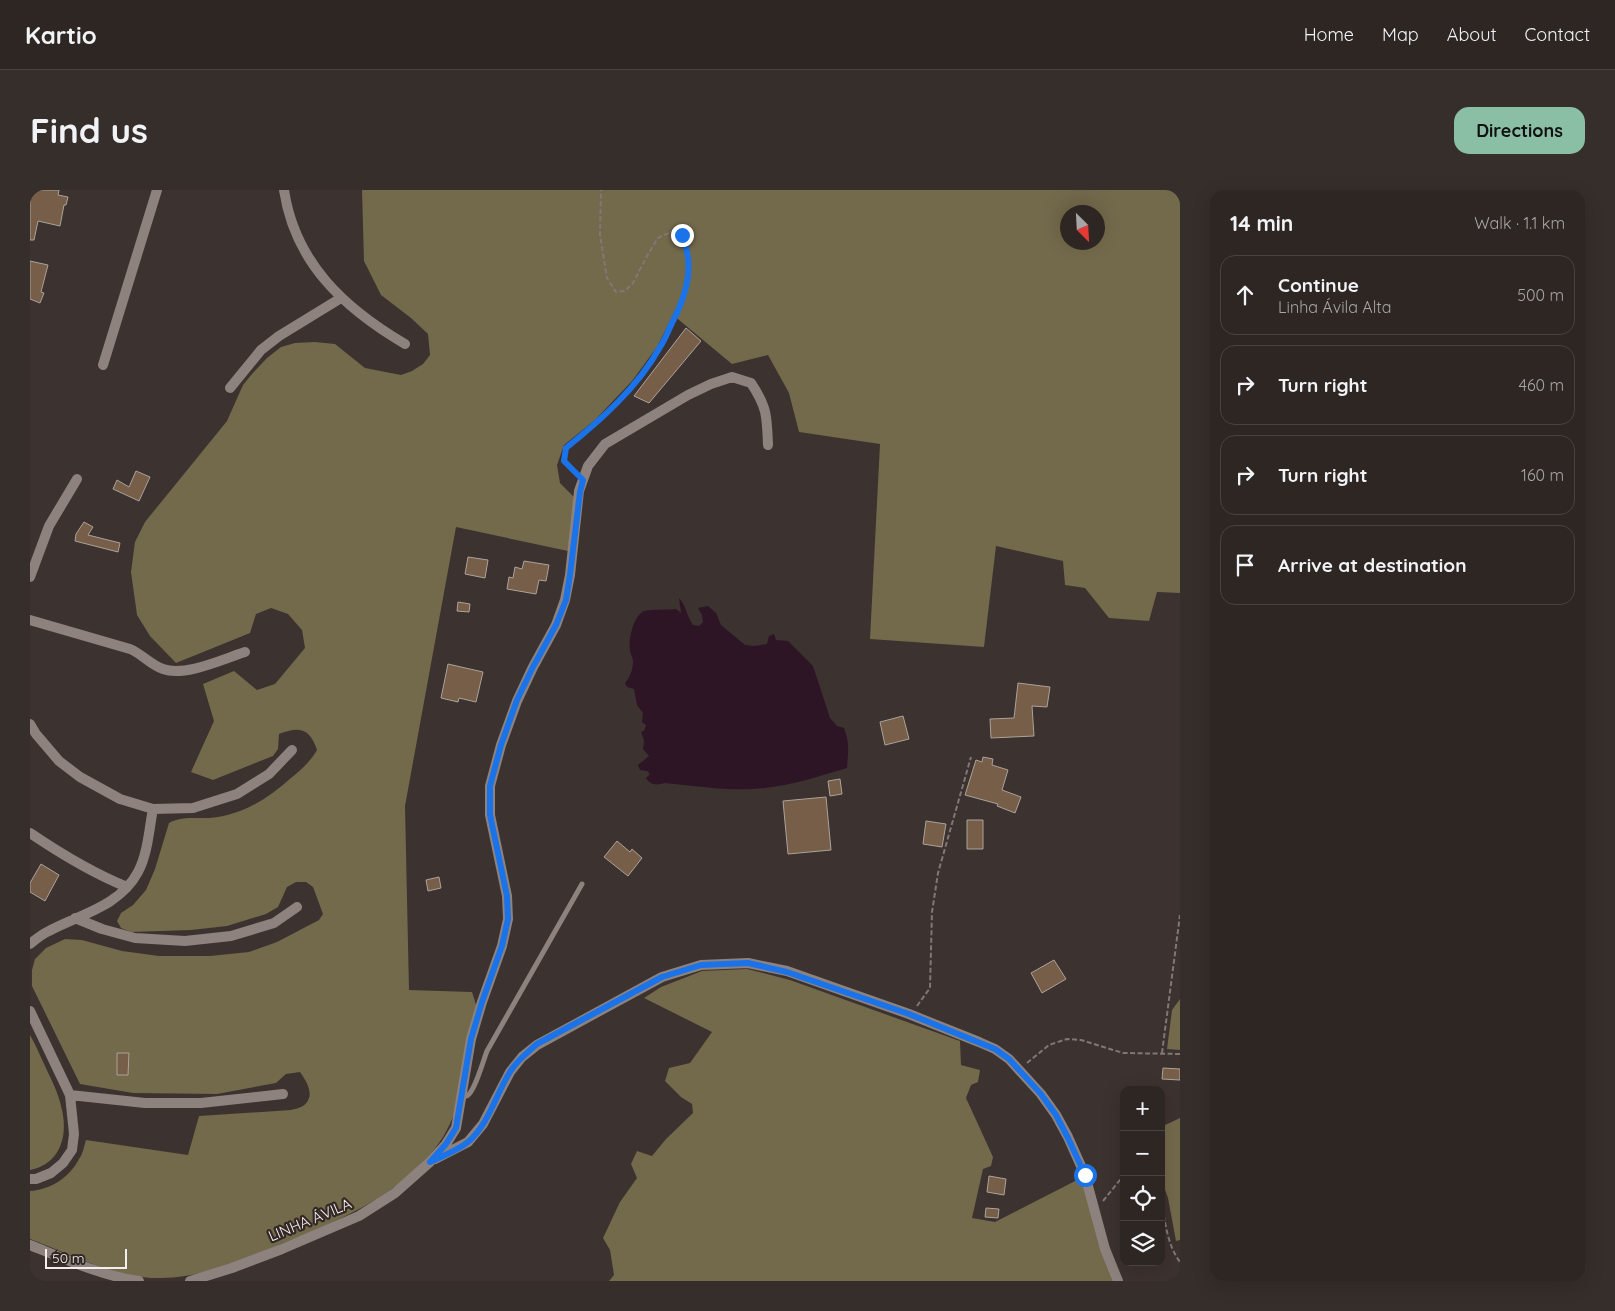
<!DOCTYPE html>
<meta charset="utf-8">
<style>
body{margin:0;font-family:Quicksand,sans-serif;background:#352e2b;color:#f1f3f6}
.controls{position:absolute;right:15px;bottom:15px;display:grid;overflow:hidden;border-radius:10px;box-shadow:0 5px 20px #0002}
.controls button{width:45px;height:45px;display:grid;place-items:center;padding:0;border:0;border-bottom:1px solid #484341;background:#2d2623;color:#f1f3f6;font:25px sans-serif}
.compass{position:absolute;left:1030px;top:15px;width:45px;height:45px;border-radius:50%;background:#2d2623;box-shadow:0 5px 20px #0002;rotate:156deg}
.scale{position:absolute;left:15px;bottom:12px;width:82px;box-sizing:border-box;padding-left:5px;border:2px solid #f5eeec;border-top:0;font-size:14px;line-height:18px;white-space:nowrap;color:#f5eeec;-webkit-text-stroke:4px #322825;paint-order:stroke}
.stop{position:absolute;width:15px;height:15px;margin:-11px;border:4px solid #1a73e8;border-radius:50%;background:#fff}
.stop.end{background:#1a73e8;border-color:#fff;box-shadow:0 1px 5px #0008}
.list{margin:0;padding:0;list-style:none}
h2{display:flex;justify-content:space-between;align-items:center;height:65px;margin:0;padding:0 20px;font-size:21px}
h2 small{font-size:16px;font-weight:400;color:#a7a5a6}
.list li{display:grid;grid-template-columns:32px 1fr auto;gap:15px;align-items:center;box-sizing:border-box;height:80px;margin:0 10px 10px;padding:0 10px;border:1px solid #484341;border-radius:15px}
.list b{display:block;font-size:19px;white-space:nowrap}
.list p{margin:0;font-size:16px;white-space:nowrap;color:#a7a5a6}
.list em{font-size:16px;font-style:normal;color:#a7a5a6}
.icon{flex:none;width:28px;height:28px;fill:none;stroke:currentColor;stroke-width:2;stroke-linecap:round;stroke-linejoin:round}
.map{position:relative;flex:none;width:1150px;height:1091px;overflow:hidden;border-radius:15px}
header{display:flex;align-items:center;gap:30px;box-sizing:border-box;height:70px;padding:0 25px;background:#2d2623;border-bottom:1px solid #484341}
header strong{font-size:24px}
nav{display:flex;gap:28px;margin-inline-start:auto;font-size:18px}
.intro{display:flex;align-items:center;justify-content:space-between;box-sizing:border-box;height:120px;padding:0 30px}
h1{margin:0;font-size:35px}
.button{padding:12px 22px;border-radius:15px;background:#8abfa5;color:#111;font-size:18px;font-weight:700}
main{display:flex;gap:30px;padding:0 30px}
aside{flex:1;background:#2d2623;border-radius:15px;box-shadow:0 5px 20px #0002}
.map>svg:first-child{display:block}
.forest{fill:#73694b;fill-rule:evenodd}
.water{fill:#2d1525}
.building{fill:#765e48;stroke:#aca39b}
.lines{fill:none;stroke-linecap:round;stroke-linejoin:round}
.path{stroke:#817876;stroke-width:2;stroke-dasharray:5 2.5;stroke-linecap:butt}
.service{stroke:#8e827e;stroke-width:5}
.minor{stroke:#8e827e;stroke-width:10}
.route{stroke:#1a73e8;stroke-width:6}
.labels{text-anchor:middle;stroke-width:4.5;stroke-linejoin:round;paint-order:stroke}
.street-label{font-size:15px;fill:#f5eeec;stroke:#322825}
</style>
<header>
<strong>Kartio</strong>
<nav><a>Home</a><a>Map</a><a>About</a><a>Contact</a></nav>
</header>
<div class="intro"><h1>Find us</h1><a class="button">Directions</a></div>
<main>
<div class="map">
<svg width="1150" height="1091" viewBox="0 0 1150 1091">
<rect width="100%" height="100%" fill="#3c322f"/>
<path class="forest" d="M332 0H1150V403L1127 402 1119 431 1079 428 1055 398 1035 395 1033 371 966 356 954 457 840 449 850 254 769 242 759 203 738 165 702 174 643 125 627 157 602 191 565 230 534 255 527 275 530 293 545 308 538 361 426 337 375 616 379 800 442 802 448 821 425 921C401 994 312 1030 246 1056 209 1071 171 1088 130 1088 87 1089 40 1064 0 1049V1001C20 1000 40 987 49 969 53 964 54 956 56 950L158 965 169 926 261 920C264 919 270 918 273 916 286 906 277 892 270 882L256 884 246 893 187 904 103 903 50 894 2 796V780L5 769 16 758 35 749 52 750 92 761 129 766H180L219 762 247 752 289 730 293 724 283 697 276 692H266L257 697 248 717 236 724 197 736 161 740 101 742 91 738 87 731 91 723 103 715 116 700 125 679 139 633C154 625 171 630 188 627 217 622 240 607 261 588 272 579 280 572 287 560 280 538 269 536 249 544L248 559 243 566 183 590 161 582 184 531 173 494 204 481 227 500 245 494 275 458 272 440 258 424 241 418 226 424 220 443 146 473 120 446 107 425 101 382 105 352 115 332 197 231 213 195 222 184 237 168 251 157 265 153 285 152 305 154 335 178 371 185 382 181 393 174 400 165 398 144 381 128 351 105 334 71ZM1038 22H1068V52H1038Z
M717 779 760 790 930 851 931 875 950 880 948 892 941 895 936 908 963 967 961 976 953 979 942 1028 965 1032 1051 988 1084 1091H579L584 1085 580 1060 573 1048 590 1012 607 988 601 974 607 961 622 966 636 949 663 923 662 914 651 907 635 891 639 878 660 873 682 842 614 808 631 797 672 781Z
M1150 809V860L1137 859 1142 820Z
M0 845C6 855 10 866 15 876 21 889 28 902 31 916 39 944 31 974 0 980Z
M1150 928V1050L1146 1051 1138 1008 1131 988V937Z"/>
<path class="water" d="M649 408C657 417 656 425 663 435L669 436 673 432 672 425 668 418 678 416 686 423 691 435 715 455 724 456 737 454 739 446 744 444 746 450 758 451 783 476 800 528 807 536 814 538C820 552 818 563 817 578 790 586 763 595 735 598 702 602 668 596 635 593 627 595 621 596 616 588L620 584 617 581 610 580 608 575 619 566 613 559 614 550 611 542 614 541 616 535 612 532 613 523 607 515 604 499 597 497 595 493C600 488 603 479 603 471 603 467 600 464 600 460 598 449 604 425 614 421 620 419 638 420 646 419L651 423Z"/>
<path class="building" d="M0 0H29L28 5 38 7 36 15H34L30 36 8 31 4 50H0Z
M0 71 18 75 11 102 14 103 10 113 0 109Z
M656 138 671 151 619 213 604 206Z
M106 281 120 287 109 311 83 299 87 290 99 297Z
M54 332 63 337 58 345 90 353 88 362 45 351 46 344Z
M438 367 458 370 455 388 435 384Z
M494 371 519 375 516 391 509 390 506 404 477 399 479 387 483 388 485 377 492 379Z
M428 412 440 414 439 422 427 421Z
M418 474 453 482 446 512 429 508 428 512 411 508Z
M988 493 1020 497 1017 517 1002 516 1004 546 961 548 960 529 984 528Z
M873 526 879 549 855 555 850 532Z
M953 567 963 569 962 575 978 580 972 600 991 607 985 623 967 616 968 614 935 605 946 570 952 572Z
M810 589 812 604 800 606 798 591Z
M796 607 801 660 758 664 753 611Z
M937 630H953V659H937Z
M896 631 916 634 912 657 893 654Z
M587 651 600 662 602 659 612 668 598 686 574 667Z
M11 674 29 685 15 711 0 702V693Z
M409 687 411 698 398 701 396 690Z
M1024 770 1036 789 1012 803 1001 783Z
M87 863H99L98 885H87Z
M1133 878 1150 879V890L1132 889Z
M959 986 976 989 974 1005 957 1002Z
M956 1018 969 1019 968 1028 955 1027Z"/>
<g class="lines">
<path class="path" d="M544 281 534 271 535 258C571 230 605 198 629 159 635 151 639 141 643 132 657 102 665 76 652 45L643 41 628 48 617 66 603 93 595 101 586 102 577 88 570 45 571 0
M887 816 900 798 902 722 908 683 941 567
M1132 863 1150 725
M997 873 1019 855 1037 849 1051 850 1093 863 1150 864
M1131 1010C1135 1030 1137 1055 1150 1072
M1073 1011 1094 985"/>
<path class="service" d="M432 905 437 906C445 901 453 871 457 861L552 694"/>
<path class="minor" d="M254 0C265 73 314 118 375 154
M73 175 127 0
M200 198 231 160 249 146 311 108
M0 387 19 336 47 289
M0 430 100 459C112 464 121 475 133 479 155 487 193 469 215 462
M0 534 6 544 29 571 50 587 90 609 123 619 163 618 207 604 239 584 262 560
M0 643C31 664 62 683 97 697
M45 728 72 739 105 748 155 751 201 746 244 733 267 717
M0 754C6 749 12 744 19 741 51 724 90 716 108 682 118 663 119 639 123 619
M0 821 40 905 44 944 42 960 33 973 21 983 6 989H0
M40 905 115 913H171L253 904
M405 969 438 952 453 934 480 882 492 867 507 855 632 787 671 775 718 773 757 781 879 824 949 852 965 859 979 869 1011 904 1026 925 1038 947 1055 985 1075 1059 1088 1091
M0 1055C35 1069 72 1086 109 1091
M160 1091 202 1078 252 1059 329 1026 365 1003 400 972 416 954 426 938 441 849 452 812 472 756 478 729 477 706 460 625V596L471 555 487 511 503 477 526 435 535 410 540 385 549 301 558 276 575 254 658 205 681 194 702 187 721 193C737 217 737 226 738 255"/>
</g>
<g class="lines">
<path class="route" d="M652 45C665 76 657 104 642 133 638 141 635 150 630 157 608 197 571 230 536 258L534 271 553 290 550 302 540 385 536 410 526 435 503 477 487 510 471 555 460 596V625L477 706 478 729 472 756 452 812 441 849 426 938 416 954 400 972C412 966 427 961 438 952 459 934 466 904 480 882 487 870 497 863 507 854L632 787 671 775 718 773 757 782 879 824 965 859 979 869 1011 904 1026 925 1038 948 1055 985"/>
</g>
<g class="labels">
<g class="street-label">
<text transform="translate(280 1030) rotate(-23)" y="5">LINHA ÁVILA</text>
</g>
</g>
</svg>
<div class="controls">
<button>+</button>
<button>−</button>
<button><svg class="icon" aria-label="locate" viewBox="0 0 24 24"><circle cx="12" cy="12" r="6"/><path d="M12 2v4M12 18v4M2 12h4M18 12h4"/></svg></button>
<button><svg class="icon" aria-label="layers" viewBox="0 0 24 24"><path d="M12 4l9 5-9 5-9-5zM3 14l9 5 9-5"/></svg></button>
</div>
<svg class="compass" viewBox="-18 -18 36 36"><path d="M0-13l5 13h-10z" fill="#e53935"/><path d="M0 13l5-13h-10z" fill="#a7a5a6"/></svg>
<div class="scale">50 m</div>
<div class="stop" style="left:1055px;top:985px"></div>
<div class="stop end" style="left:652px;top:45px"></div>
</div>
<aside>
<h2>14 min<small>Walk · 1.1 km</small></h2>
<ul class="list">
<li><svg class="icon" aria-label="ahead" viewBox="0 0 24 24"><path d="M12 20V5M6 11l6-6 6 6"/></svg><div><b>Continue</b><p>Linha Ávila Alta</p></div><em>500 m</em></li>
<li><svg class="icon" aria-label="right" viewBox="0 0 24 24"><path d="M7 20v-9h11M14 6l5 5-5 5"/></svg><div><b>Turn right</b></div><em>460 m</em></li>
<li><svg class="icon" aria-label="right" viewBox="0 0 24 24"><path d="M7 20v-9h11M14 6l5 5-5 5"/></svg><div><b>Turn right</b></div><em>160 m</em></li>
<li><svg class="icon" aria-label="arrive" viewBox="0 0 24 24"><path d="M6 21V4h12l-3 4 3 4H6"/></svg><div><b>Arrive at destination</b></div></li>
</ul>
</aside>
</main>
